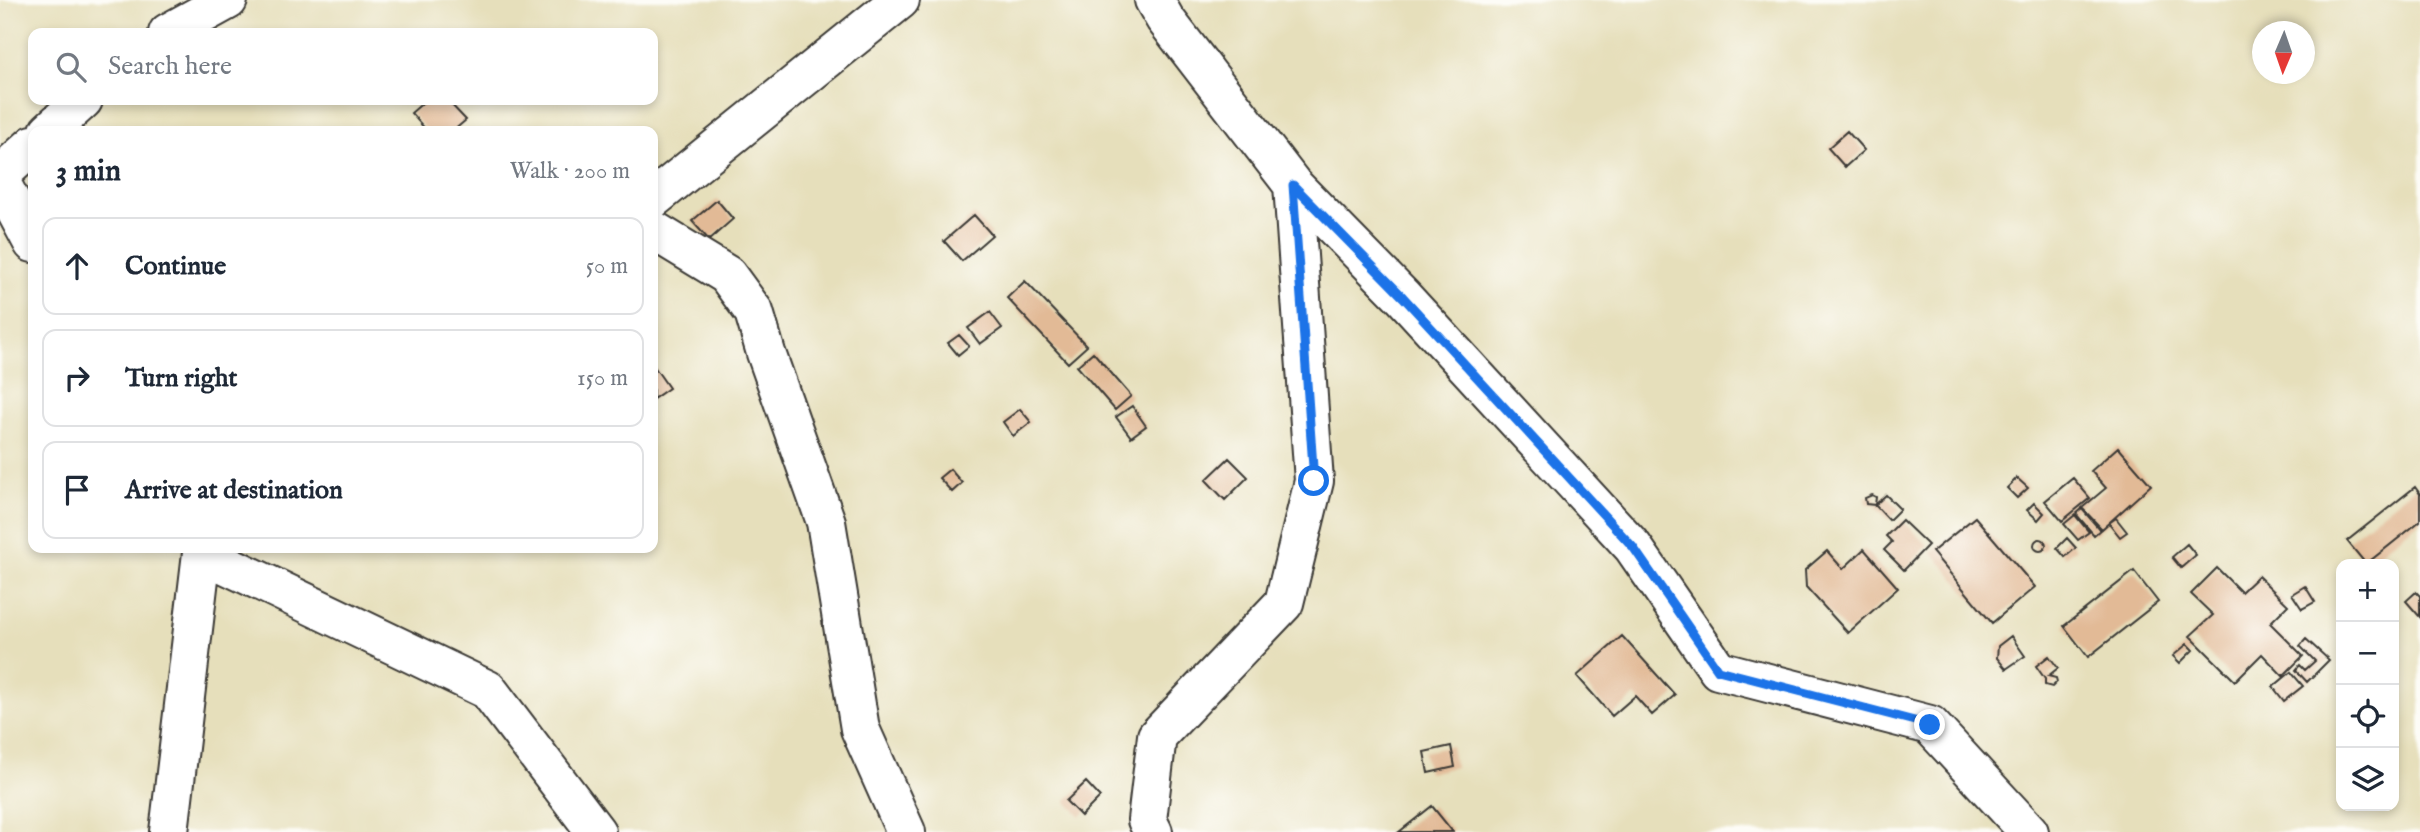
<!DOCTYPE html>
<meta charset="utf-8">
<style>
body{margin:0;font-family:"IM FELL English",serif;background:#f6f6f7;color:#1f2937}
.controls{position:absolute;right:21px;bottom:21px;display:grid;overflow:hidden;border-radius:14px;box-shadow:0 4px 10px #0003}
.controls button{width:63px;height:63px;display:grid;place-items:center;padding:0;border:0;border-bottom:2px solid #e0e1e3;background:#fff;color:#1f2937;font:35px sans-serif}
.compass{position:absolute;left:2252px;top:21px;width:63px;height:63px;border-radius:50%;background:#fff;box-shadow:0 4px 10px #0003;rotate:182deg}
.stop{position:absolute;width:21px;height:21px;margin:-16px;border:5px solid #1a73e8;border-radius:50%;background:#fff}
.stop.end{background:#1a73e8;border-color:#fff;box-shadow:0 2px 7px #0008}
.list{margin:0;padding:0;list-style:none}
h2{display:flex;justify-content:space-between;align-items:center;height:91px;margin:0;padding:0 28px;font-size:30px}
h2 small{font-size:23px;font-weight:400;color:#747a83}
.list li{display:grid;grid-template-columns:46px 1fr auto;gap:21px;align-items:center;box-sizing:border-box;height:98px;margin:0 14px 14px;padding:0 14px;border:2px solid #e0e1e3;border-radius:14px}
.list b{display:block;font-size:26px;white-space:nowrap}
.list em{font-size:23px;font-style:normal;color:#747a83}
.icon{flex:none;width:38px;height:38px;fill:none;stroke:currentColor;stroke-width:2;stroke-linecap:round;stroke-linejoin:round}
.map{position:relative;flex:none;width:2420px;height:832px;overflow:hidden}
.search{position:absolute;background:#fff;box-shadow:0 4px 10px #0003;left:28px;top:28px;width:630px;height:77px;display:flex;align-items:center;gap:18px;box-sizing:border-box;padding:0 24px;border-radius:14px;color:#747a83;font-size:26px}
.panel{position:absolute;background:#fff;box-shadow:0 4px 10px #0003;left:28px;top:126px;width:630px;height:427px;border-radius:14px}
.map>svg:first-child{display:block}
.building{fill:#e2ba96}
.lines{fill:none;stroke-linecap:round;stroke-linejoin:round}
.minor-casing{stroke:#3a3934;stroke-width:42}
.minor{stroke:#fff;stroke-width:38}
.route{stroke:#1a73e8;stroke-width:9}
</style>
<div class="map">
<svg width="2420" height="832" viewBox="0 0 2420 832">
<rect width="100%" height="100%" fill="#fdfcf7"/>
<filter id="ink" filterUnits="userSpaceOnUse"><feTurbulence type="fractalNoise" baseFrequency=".0143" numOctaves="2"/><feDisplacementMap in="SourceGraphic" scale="14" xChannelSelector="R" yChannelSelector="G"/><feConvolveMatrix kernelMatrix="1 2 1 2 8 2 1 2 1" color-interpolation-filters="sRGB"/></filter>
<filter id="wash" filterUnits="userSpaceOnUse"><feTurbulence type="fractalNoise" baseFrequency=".00686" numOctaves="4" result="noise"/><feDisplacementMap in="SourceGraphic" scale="28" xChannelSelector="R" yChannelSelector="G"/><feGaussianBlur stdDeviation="1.57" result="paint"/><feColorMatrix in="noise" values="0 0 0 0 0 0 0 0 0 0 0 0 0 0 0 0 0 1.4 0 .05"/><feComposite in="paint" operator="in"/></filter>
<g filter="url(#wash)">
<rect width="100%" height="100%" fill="#e6dfbb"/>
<g id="blocks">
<path class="building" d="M426 100H447L466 120 453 131H427L411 113Z
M1847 131 1864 150 1845 167 1828 148Z
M717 200 733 219 709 240 692 221Z
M974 215 992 235 962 261 944 241Z
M1025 281 1087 346 1068 363 1007 298Z
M990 312 1002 328 980 344 968 328Z
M959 335 969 346 958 355 948 343Z
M1093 352 1131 396 1115 410 1077 366Z
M653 365 669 388 653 399Z
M1132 406 1146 426 1131 437 1116 417Z
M1020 409 1031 422 1013 436 1003 422Z
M2118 447 2151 485 2102 529 2082 508 2106 488 2091 471Z
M1229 458 1248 477 1225 500 1206 480Z
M950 469 962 483 952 492 939 478Z
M2017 478 2028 488 2017 498 2007 488Z
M2073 478 2090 498 2062 521 2045 501Z
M2415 487 2420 494V521L2366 564 2347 541Z
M1872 495 1876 497 1875 505 1886 495 1900 509 1889 520 1875 505 1866 504 1865 498Z
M2034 503 2044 513 2038 520 2027 510Z
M2082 509 2100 530 2094 535 2076 514Z
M2075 515 2089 532 2078 540 2064 524Z
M1975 517 2035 587 1992 623 1932 552Z
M2116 518 2127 532 2120 537 2109 523Z
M1902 520 1928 545 1904 570 1884 550 1892 542 1886 536Z
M2067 538 2076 548 2065 557 2057 548Z
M2034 545a6 6 0 1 1 12 0a6 6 0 1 1-12 0Z
M2187 544 2196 555 2181 568 2172 557Z
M1864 549 1898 588 1848 633 1806 587 1805 570 1827 551 1843 569Z
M2217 568 2241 592 2258 576 2288 605 2270 623 2303 656 2283 676 2262 654 2235 681 2190 636 2213 615 2191 594Z
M2134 571 2158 602 2088 657 2064 626Z
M2305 586 2315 602 2302 609 2292 594Z
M2416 592 2420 596V617L2406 601Z
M1622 636 1675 695 1652 715 1635 696 1612 716 1577 676Z
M2011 636 2025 656 2006 669 1997 658 1998 646Z
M2306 639 2329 660 2307 682 2296 670 2300 665 2305 670 2315 661 2300 646Z
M2187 644 2193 650 2180 663 2173 656Z
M2049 656 2058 668 2048 676 2056 678 2057 682 2052 687 2045 685V679L2036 666Z
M2291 672 2303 686 2284 701 2273 687Z
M1451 746 1455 767 1428 773 1424 752Z
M1086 782 1100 797 1081 816 1066 801Z
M1432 806 1453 832H1399Z"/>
</g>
</g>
<g filter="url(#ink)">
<use href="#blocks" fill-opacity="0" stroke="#3a3934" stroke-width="2"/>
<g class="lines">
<defs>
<path id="minor" d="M168 33 228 0
M49 131 83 100
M0 175 33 145
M0 181 33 243
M1293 185 1403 297 1633 547 1718 670 1930 725 2029 832
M653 199 900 0
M653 230 727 275 754 312 766 353 826 522 860 729 906 832
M169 832 202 553 488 690 596 832
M1153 832 1147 820 1157 736 1284 603 1314 481 1293 185 1165 19 1154 0"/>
</defs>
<use href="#minor" class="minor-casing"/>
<use href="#minor" class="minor"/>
</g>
</g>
<g class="lines" filter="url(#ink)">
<path class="route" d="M1314 481 1293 185 1403 297 1633 547 1718 670 1930 725"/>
</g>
</svg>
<div class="controls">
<button>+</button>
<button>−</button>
<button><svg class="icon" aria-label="locate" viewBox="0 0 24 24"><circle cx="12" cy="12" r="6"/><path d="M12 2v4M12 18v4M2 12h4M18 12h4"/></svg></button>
<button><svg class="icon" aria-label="layers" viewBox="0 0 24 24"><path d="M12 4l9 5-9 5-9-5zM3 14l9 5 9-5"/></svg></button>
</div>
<svg class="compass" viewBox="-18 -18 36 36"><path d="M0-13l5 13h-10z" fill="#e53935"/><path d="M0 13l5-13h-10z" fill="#747a83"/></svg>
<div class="stop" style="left:1314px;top:481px"></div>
<div class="stop end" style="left:1930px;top:725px"></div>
<div class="search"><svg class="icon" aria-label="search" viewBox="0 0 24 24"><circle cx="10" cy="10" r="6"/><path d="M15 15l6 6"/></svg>Search here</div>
<section class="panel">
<h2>3 min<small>Walk · 200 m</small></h2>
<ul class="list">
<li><svg class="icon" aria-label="ahead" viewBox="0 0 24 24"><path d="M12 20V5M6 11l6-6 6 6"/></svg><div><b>Continue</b></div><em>50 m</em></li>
<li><svg class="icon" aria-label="right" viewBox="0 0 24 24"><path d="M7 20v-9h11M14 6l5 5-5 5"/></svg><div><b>Turn right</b></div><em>150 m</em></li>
<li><svg class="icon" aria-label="arrive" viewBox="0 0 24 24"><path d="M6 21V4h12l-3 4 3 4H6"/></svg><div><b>Arrive at destination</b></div></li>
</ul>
</section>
</div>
